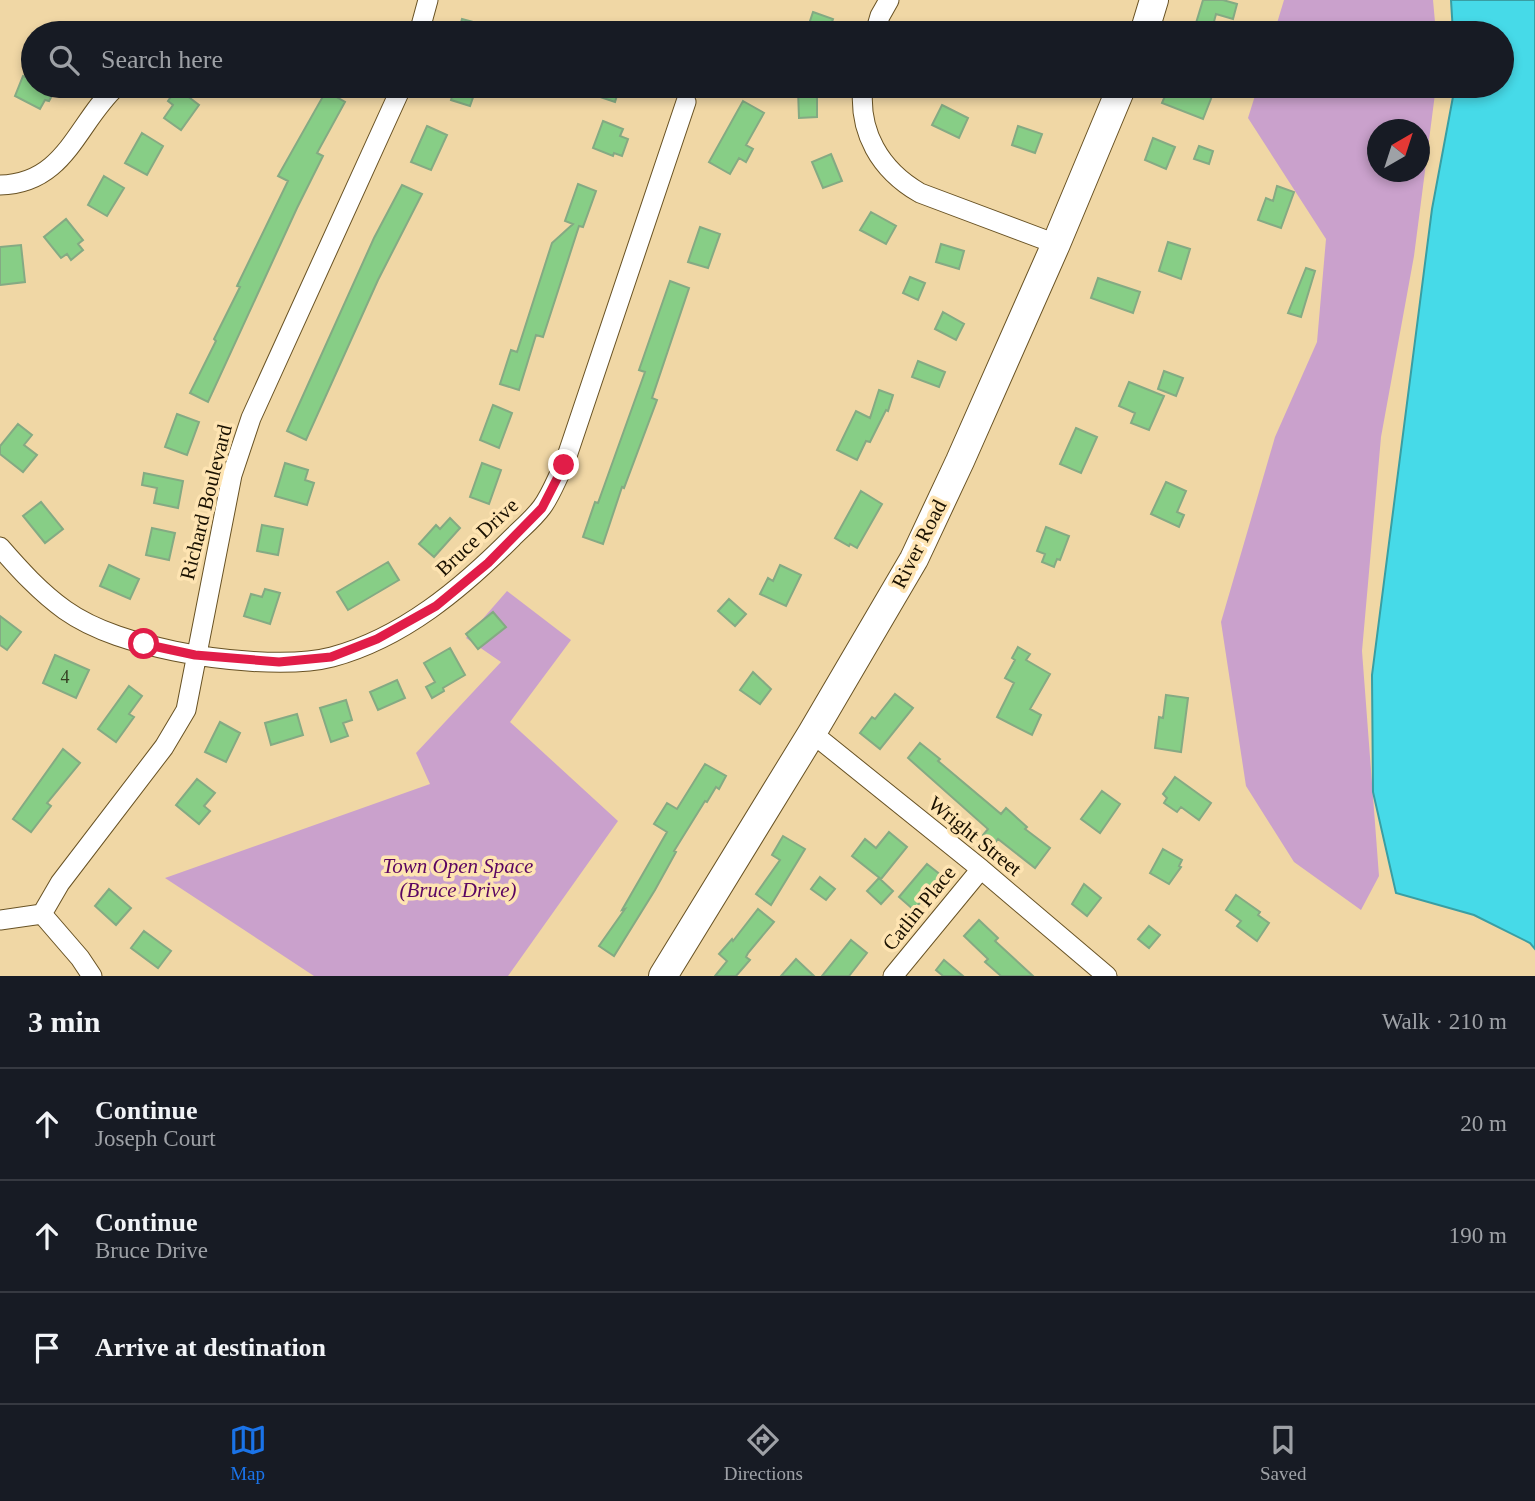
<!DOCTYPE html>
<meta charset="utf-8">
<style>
body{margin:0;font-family:Georgia,serif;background:#20242c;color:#f1f3f6}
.compass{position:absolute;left:1367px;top:119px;width:63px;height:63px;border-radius:50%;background:#171b24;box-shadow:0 4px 10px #0003;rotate:39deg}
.stop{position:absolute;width:21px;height:21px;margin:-16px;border:5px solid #e11d48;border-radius:50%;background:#fff}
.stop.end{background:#e11d48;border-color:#fff;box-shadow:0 2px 7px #0008}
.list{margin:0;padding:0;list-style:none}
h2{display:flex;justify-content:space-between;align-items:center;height:91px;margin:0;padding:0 28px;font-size:30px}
h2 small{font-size:23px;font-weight:400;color:#9ea1a6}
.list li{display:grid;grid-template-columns:46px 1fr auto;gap:21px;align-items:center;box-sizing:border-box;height:112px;padding:0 28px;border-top:2px solid #363941}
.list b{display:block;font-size:26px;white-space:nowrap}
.list p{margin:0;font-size:23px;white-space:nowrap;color:#9ea1a6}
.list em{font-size:23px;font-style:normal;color:#9ea1a6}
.icon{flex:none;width:38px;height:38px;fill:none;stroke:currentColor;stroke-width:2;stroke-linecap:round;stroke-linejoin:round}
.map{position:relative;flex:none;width:1535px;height:976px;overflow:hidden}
.search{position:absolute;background:#171b24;box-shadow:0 4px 10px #0003;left:21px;right:21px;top:21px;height:77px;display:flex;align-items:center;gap:18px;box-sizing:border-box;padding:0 24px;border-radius:38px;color:#9ea1a6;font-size:26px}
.sheet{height:427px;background:#171b24}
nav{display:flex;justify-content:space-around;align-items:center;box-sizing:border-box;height:98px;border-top:2px solid #363941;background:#171b24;font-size:19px;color:#9ea1a6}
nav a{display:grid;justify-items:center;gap:4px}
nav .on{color:#1a73e8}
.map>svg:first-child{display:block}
.green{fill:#caa1cc;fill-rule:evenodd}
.water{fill:#46dae8;stroke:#399ea3;stroke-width:2}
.building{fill:#87ce86;stroke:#84aa83;stroke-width:2}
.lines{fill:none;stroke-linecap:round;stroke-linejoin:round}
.minor-casing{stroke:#685224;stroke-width:21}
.secondary-casing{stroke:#685224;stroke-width:30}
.minor{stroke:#fff;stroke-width:19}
.secondary{stroke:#fff;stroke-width:28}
.route{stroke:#e11d48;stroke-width:9}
.labels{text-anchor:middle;stroke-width:7;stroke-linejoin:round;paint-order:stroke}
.number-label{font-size:18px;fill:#354022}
.street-label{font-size:21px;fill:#1a1101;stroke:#fee4b2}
.park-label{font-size:21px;font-style:italic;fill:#5a0561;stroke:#fee4b2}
</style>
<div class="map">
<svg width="1535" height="976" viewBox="0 0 1535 976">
<rect width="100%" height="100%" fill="#f0d7a5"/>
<path class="green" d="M1284 0H1433L1436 33H1274Z
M1258 86H1436L1414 256 1381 437 1362 651 1379 876 1361 910 1294 862 1246 786 1221 622 1275 437 1317 342 1326 239 1248 118ZM1378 130H1420V172H1378Z
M507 591 571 640 510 722 618 821 508 976H314L165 878 430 784 416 753 501 662 466 638Z"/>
<path class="water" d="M1451 0H1535V949L1530 943 1474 915 1396 893 1373 792 1372 675 1432 209 1455 86H1502V33H1453Z"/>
<path class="building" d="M1203 0H1223L1237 4 1233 19 1216 14 1211 33H1193Z
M813 12 833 19 828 33H806Z
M462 19 499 29 498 33H458Z
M23 76 33 80V86H57L49 101 45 100 40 109 15 96Z
M455 86H477L470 106 451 100Z
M574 86H620L615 102 573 88Z
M1142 86H1216L1203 119 1162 103 1165 96Z
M177 88 199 105 181 130 164 118 173 105 168 101Z
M798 90H817V117L799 118Z
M326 91 345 102 317 153 323 156 297 208 208 402 190 393 216 341 214 339 240 287 237 286 288 181 278 176Z
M743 101 764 113 746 145 753 149 746 162 739 158 730 174 709 162Z
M942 105 968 118 959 138 932 125Z
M603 121 623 129 620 136 628 139 622 156 614 153 613 156 593 148Z
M427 126 447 135 431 170 411 162Z
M1018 126 1042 134 1035 153 1012 145Z
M142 133 163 146 147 175 125 163Z
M1153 138 1175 147 1166 169 1145 160Z
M1199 146 1213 151 1209 164 1194 159Z
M831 154 842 181 823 188 812 162Z
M104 176 124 188 107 216 88 205Z
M578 184 596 191 583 227 579 226 543 337 536 335 519 390 500 384 511 350 517 352 552 243 573 224 565 221Z
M402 185 422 194 378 280 306 440 287 431 374 238Z
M1277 186 1294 192 1281 228 1258 220 1266 198 1273 201Z
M871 212 896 226 886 244 860 230Z
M66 219 83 240 78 244 83 250 71 260 67 254 61 258 44 237Z
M700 227 720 234 708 268 688 262Z
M1168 242 1190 249 1181 279 1159 271Z
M941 244 964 251 959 269 936 262Z
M21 245 25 282 0 285V247Z
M1306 268 1315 271 1301 317 1288 313Z
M910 277 925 283 918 300 903 293Z
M1098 278 1140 292 1133 313 1091 298Z
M670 281 689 288 652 398 657 400 624 488 622 487 603 544 583 537 595 502 598 503 645 372 639 370Z
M943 312 964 324 956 340 935 329Z
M918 361 945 372 939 387 912 377Z
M1164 371 1183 378 1176 396 1158 389Z
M1129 382 1164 396 1149 430 1131 423 1135 413 1119 406Z
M879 390 893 395 888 411 886 410 870 442 866 441 857 460 837 450 856 411 870 418Z
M493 405 512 413 499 448 480 440Z
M177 414 199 422 187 455 165 447Z
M18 424 32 435 24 445 37 455 23 472 0 454V446Z
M1076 428 1097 437 1081 473 1060 464Z
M285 463 308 470 305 480 314 483 307 505 275 496Z
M482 463 501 470 489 504 470 497Z
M144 473 183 481 178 508 154 503 157 488 142 485Z
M1166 482 1186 491 1177 512 1184 515 1179 527 1151 514Z
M861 491 882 504 857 548 850 544 849 546 835 538Z
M41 502 63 529 45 543 23 516Z
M450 518 460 528 434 557 419 544 436 525 440 529Z
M262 525 283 529 278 555 257 551Z
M1046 527 1069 536 1060 560 1057 559 1054 567 1042 562 1045 554 1037 551Z
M152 528 175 533 169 560 146 555Z
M388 562 399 580 348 610 337 592Z
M109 565 139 579 130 599 100 586Z
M780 565 801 575 786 606 760 594 768 578 773 581Z
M265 589 280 593 270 624 244 616 251 594 262 597Z
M729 599 746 614 735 626 718 611Z
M493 612 506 627 478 649 466 634Z
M0 616 21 632 7 650 0 645Z
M1018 647 1030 654 1026 660 1050 674 1030 709 1041 715 1032 735 997 717 1014 683 1005 678 1015 660 1012 658Z
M450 648 465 675 443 688 444 691 432 698 426 687 435 682 424 663Z
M55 655 89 670 76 698 43 683Z
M753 672 771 689 760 704 740 690Z
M397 680 405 698 378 710 370 692Z
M129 686 142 696 129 714 134 717 116 742 98 729Z
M895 694 913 708 880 749 860 733 872 717 875 719Z
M1166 695 1188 698 1181 752 1155 748 1159 717 1163 718Z
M346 700 352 720 343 723 348 736 331 742 320 708Z
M297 714 303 735 271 745 265 723Z
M220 722 240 733 226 762 205 752Z
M920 743 940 759 938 761 1001 814 1006 808 1027 827 1025 829 1050 848 1035 868 998 839 994 844 983 835 988 829 908 758Z
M63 749 80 763 47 803 51 806 31 832 13 819Z
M705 764 726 776 719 789 716 787 707 802 705 801 674 851 676 852 655 890 614 956 599 946 625 909 622 910 667 832 654 824 667 803 677 809Z
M1175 777 1211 803 1199 820 1181 807 1177 812 1164 803 1167 798 1163 794Z
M197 779 215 793 204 806 210 811 199 824 176 805Z
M1102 791 1120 804 1100 833 1081 819Z
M889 832 907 847 881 879 852 856 865 839 876 848Z
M783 836 805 849 771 905 756 894 780 860 772 855Z
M1163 849 1182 860 1179 866 1181 867 1169 884 1150 873Z
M927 864 942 876 914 910 899 897Z
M820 877 835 889 826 900 811 889Z
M879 878 893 891 881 904 867 891Z
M1084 884 1101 898 1087 916 1072 904Z
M109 889 131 908 116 925 95 906Z
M1236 895 1260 912 1258 915 1269 923 1257 941 1237 926 1241 921 1226 910Z
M758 909 774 922 748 953 746 957 750 960 736 976H715L727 961 719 954 732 939 733 941Z
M979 920 998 938 995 941 1033 976H1001L985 962 988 959 964 936Z
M1149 926 1160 935 1149 948 1138 939Z
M144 931 171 951 158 968 131 948Z
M851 940 867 953 849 976H822Z
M796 959 814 976H781Z
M944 960 963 976H943L936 970Z"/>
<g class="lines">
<defs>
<path id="minor" d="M419 33 428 0
M875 33 880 16 889 0
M863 86C858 132 880 170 920 193L1056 244
M0 185C66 184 77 122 117 86
M0 547C20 570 40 592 65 610 96 632 137 643 174 651 217 660 290 668 332 657 403 638 462 588 512 538 522 528 534 518 542 507 551 495 557 478 564 465L686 102
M812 733 981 869 1107 976
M42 914 60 883 164 747 186 710 232 475 251 418 402 86
M0 920 42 914 80 958 92 976
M893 976 981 869"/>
<path id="secondary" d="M1144 33 1154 0
M663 976 812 733 914 559 960 461 1056 244 1122 86"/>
</defs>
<use href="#minor" class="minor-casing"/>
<use href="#secondary" class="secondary-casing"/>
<use href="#minor" class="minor"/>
<use href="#secondary" class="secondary"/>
</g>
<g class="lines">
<path class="route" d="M144 644 195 655 279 662 331 657 377 639 436 606 488 563 542 508 564 465"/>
</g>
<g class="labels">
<g class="number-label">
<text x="65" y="683">4</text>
</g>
<g class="street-label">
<text transform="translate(206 502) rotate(-76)" y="7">Richard Boulevard</text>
<text transform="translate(477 537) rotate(-43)" y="7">Bruce Drive</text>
<text transform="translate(919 544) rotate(-63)" y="7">River Road</text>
<text transform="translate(975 836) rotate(39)" y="7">Wright Street</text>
<text transform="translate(919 908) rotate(-51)" y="7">Catlin Place</text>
</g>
<g class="park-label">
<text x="458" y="873">Town Open Space<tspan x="458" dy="24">(Bruce Drive)</tspan></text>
</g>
</g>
</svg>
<svg class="compass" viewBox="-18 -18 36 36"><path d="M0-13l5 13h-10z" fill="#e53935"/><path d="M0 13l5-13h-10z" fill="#9ea1a6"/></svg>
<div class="stop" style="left:144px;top:644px"></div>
<div class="stop end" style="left:564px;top:465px"></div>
<div class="search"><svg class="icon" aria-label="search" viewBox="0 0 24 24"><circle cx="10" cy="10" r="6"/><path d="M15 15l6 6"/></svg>Search here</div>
</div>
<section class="sheet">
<h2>3 min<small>Walk · 210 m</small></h2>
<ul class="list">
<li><svg class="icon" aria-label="ahead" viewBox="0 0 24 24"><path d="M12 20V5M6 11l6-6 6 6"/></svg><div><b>Continue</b><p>Joseph Court</p></div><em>20 m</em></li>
<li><svg class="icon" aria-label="ahead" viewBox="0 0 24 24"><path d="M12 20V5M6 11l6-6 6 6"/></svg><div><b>Continue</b><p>Bruce Drive</p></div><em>190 m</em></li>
<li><svg class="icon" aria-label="arrive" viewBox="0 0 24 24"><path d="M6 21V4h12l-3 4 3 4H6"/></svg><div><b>Arrive at destination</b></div></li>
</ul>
</section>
<nav>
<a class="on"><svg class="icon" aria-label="map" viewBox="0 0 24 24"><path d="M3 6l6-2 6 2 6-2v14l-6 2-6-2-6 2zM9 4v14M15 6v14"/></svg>Map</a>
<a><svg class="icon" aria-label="directions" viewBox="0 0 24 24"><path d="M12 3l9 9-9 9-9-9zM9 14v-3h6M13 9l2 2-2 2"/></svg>Directions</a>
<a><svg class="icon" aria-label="saved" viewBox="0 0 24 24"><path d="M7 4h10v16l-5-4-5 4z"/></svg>Saved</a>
</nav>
